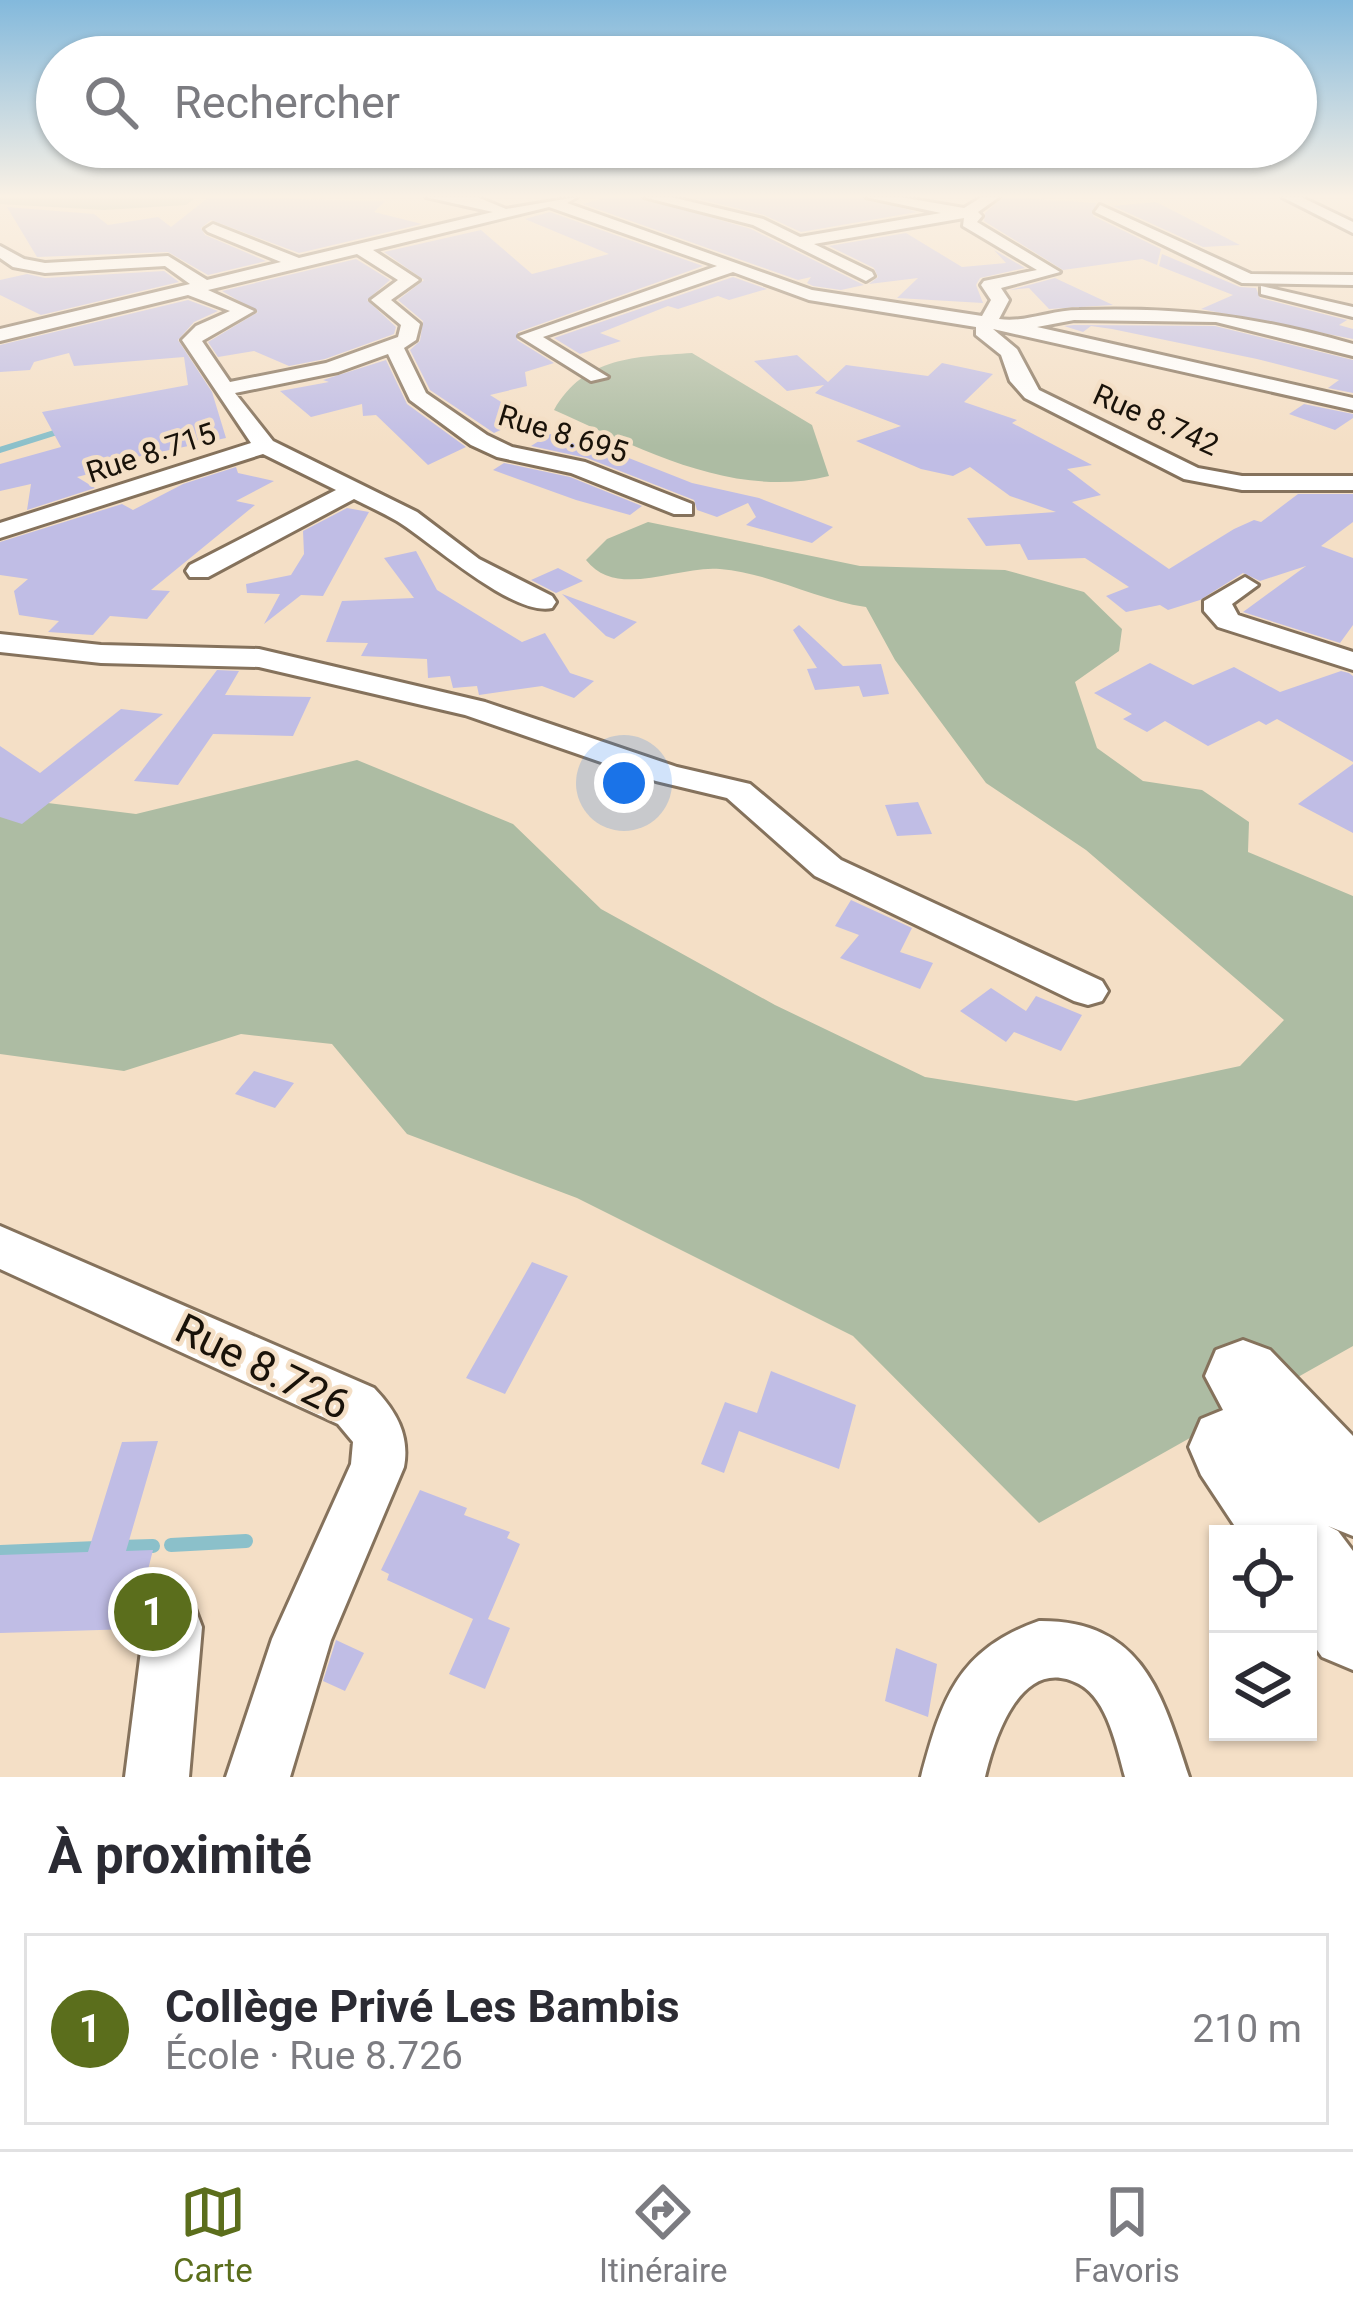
<!DOCTYPE html>
<html lang="fr">
<meta charset="utf-8">
<style>
body{margin:0;font-family:Roboto,sans-serif;background:#f7f7f7;color:#2b2b33}
.controls{position:absolute;right:36px;bottom:36px;display:grid;overflow:hidden;border-radius:0px;box-shadow:0 3px 9px #0004}
.controls button{width:108px;height:108px;display:grid;place-items:center;padding:0;border:0;border-bottom:3px solid #e1e1e2;background:#fff;color:#2b2b33;font:60px sans-serif}
.you{position:absolute;left:624px;top:783px;width:42px;height:42px;margin:-30px;border:9px solid #fff;border-radius:50%;background:#1a73e8;box-shadow:0 0 0 18px #1a73e833}
.badge{display:grid;place-items:center;width:78px;height:78px;border-radius:50%;background:#5b6e1c;color:#fff;font-size:39px;font-weight:700}
.pin{position:absolute;translate:-50% -50%;border:6px solid #fff;box-shadow:0 3px 12px #0006}
.list{margin:0;padding:0;list-style:none}
h2{display:flex;justify-content:space-between;align-items:center;height:156px;margin:0;padding:0 48px;font-size:51px}
h2 small{font-size:39px;font-weight:400;color:#7c7c81}
.list li{display:grid;grid-template-columns:78px 1fr auto;gap:36px;align-items:center;box-sizing:border-box;height:192px;margin:0 24px 24px;padding:0 24px;border:3px solid #e1e1e2;border-radius:0px}
.list b{display:block;font-size:45px;white-space:nowrap}
.list p{margin:0;font-size:39px;white-space:nowrap;color:#7c7c81}
.list em{font-size:39px;font-style:normal;color:#7c7c81}
.icon{flex:none;width:66px;height:66px;fill:none;stroke:currentColor;stroke-width:2;stroke-linecap:round;stroke-linejoin:round}
.map{position:relative;flex:none;width:1353px;height:1777px;overflow:hidden}
.search{position:absolute;background:#fff;box-shadow:0 3px 9px #0004;left:36px;right:36px;top:36px;height:132px;display:flex;align-items:center;gap:30px;box-sizing:border-box;padding:0 42px;border-radius:66px;color:#7c7c81;font-size:45px}
.sheet{height:372px;background:#fff}
nav{display:flex;justify-content:space-around;align-items:center;box-sizing:border-box;height:168px;border-top:3px solid #e1e1e2;background:#fff;font-size:33px;color:#7c7c81}
nav a{display:grid;justify-items:center;gap:6px}
nav .on{color:#5b6e1c}
.map>svg:first-child{display:block}
.green{fill:#adbca3}
.lines{fill:none;stroke-linecap:round;stroke-linejoin:round}
.stream-far1{stroke:#8bc0ca;stroke-width:6}
.stream{stroke:#8bc0ca;stroke-width:14}
.building{fill:#c0bde5}
.minor-casing{stroke:#85725c;stroke-width:6}
.highway-casing{stroke:#85725c;stroke-width:6}
.minor{fill:#fff;fill-rule:evenodd}
.highway{fill:#fff;fill-rule:evenodd}
.labels{text-anchor:middle;stroke-width:9;stroke-linejoin:round;paint-order:stroke}
.far-street-label{font-size:30px;fill:#191209;stroke:#f4dfc6}
.near-street-label{font-size:42px;fill:#191209;stroke:#f4dfc6}
</style>
<div class="map">
<svg width="1353" height="1777" viewBox="0 0 1353 1777">
<rect width="100%" height="100%" fill="#f4dfc6"/>
<path class="green" d="M0 197H192L194 199 186 205 104 210 0 204Z
M692 353 812 425 829 476C734 500 639 448 554 410 585 356 635 357 692 353Z
M648 522 860 566 1005 570 1084 592 1122 629 1119 651 1075 682 1097 748 1143 781 1202 790 1249 822 1248 852 1353 896V1346L1039 1523 853 1336 577 1198 407 1134 332 1044 241 1034 124 1071 0 1054V797L136 814 357 760 513 824 601 909 775 1005 925 1077 1076 1101 1240 1066 1284 1020 1086 850 986 783 895 660 866 607C816 600 770 573 720 569 678 565 617 600 586 560L607 539Z"/>
<g class="lines">
<path class="stream-far1" d="M0 450 54 433"/>
<path class="stream" d="M171 1545 246 1541
M119 1547 153 1546
M0 1552 97 1548"/>
</g>
<path class="building" d="M209 197 385 201 374 212 422 224 299 253 211 220 201 228 205 235 266 261 208 275 168 252 37 257 7 207 94 214 108 225 158 217 171 227Z
M607 197H640L751 229 864 285 841 290 813 286 807 283 811 277 798 280 583 204Z
M691 197H862L917 212 801 232 764 215Z
M1003 197 1096 203 1093 216 1161 249 1157 265 1142 259 1063 270 984 221 985 213Z
M1156 202 1240 245 1203 247 1113 206Z
M550 212 703 266 518 332 517 340 554 363 525 372 527 386 490 395 527 418 494 433 430 390 410 350 420 341 423 321 398 300 424 280 384 252 481 230 532 274 609 254 525 219Z
M906 233 962 267 1006 263 994 250 1025 268 980 278 976 285 983 303 897 298 918 278 869 284 878 277 874 268 829 246Z
M1162 254 1240 287 1256 288 1260 298 1347 320 1339 325 1353 329V339L1201 309 1233 295 1159 266Z
M356 259 390 280 367 300 396 327 394 334 325 359 289 366 254 351 218 357 208 342 258 312 222 291Z
M164 271 179 282 41 315 0 295V280L27 274 45 278Z
M733 277 767 289 729 300 718 296 678 309 668 306 600 333 621 341 580 354 554 338Z
M1055 278 1070 285 1113 305 1049 309 1029 288 1010 290Z
M188 300 218 311 194 322 178 340 212 392 226 438 99 465 104 470 77 477 95 488 27 510 31 484 0 491V464L61 447 42 412 188 385 184 357 74 366 69 353 34 362 30 370 0 372V345Z
M1074 325 1215 326 1353 360V393L1328 388 1339 380 1257 359 1112 329 1091 326 1083 332 1064 326Z
M797 355 828 382 846 365 928 376 942 363 993 374 964 402 1017 420 1012 423 1092 465 1067 469 1101 495 1072 502 1169 569 1234 529 1254 520 1261 522 1298 494H1353V522L1321 546 1353 558V625L1340 643 1243 612 1306 566 1260 581 1243 573 1200 600 1168 610 1160 605 1126 612 1106 596 1129 587 1085 558 1028 560 1020 544 986 546 967 518 1056 512 1010 496 970 467 953 476 921 469 856 441 901 426 815 393 824 385 787 391 754 361Z
M386 360 407 404 466 447 428 465 376 415 363 416 362 404 311 417 280 391 329 382 323 380Z
M1304 404 1353 414V418L1335 430 1289 414Z
M550 434 611 451 692 483 759 498 833 527 812 543 746 525 756 517 748 503 717 517 697 510 694 500 587 458 531 446Z
M504 463 570 477 642 506 630 515 576 500 493 470Z
M236 467 238 473 274 481 236 501 255 505 151 590 170 591 147 619 110 616 93 635 48 632 59 621 19 615 14 591 28 579 0 575V542L122 504 133 510 183 484Z
M347 508 369 512 323 596 301 595 264 624 280 594 247 593 246 584 291 575 304 554 303 531Z
M416 551 437 590 522 642 545 633 570 673 594 681 574 698 542 686 479 695 477 686 453 688 450 676 428 678 427 659 361 656 368 643 326 642 342 601 414 598 384 558Z
M558 568 583 581 556 593 531 580Z
M562 594 637 622 614 639 606 636Z
M799 625 843 666 881 664 889 694 863 697 859 686 815 690 807 669 817 668 793 630Z
M1150 663 1193 685 1234 667 1280 692 1341 671 1349 673 1353 676V762L1277 719 1266 725 1259 721 1208 746 1165 721 1147 732 1123 719 1132 714 1094 693Z
M217 670 239 671 225 695 311 697 293 736 213 734 178 785 134 781Z
M121 709 163 714 22 824 0 817V746L40 773Z
M1353 764V833L1298 804Z
M918 802 932 834 897 836 885 805Z
M851 900 912 928 900 952 933 963 920 989 840 958 859 935 835 926Z
M991 988 1026 1011 1036 996 1082 1015 1061 1051 1014 1032 1006 1042 960 1011Z
M254 1071 294 1083 275 1108 235 1094Z
M532 1262 568 1276 505 1394 466 1378Z
M771 1371 856 1405 839 1469 739 1431 724 1473 701 1464 725 1402 757 1413Z
M158 1441 126 1551 153 1550 133 1629 0 1633V1555L88 1552 122 1442Z
M420 1490 467 1508 464 1515 510 1532 507 1538 520 1544 488 1619 510 1628 485 1689 449 1674 473 1619 387 1580 389 1574 381 1570Z
M336 1640 364 1653 345 1691 323 1681Z
M896 1648 937 1664 928 1717 885 1701Z"/>
<g class="lines">
<defs>
<path id="minor" d="M426 197H477L506 209 577 197 567 203 812 290 982 316 991 300 981 285 984 281 1037 270 963 226 964 218 814 244 872 272 874 276 866 281 753 225 644 197H671L763 219 800 237 941 213 866 197H900L964 208 982 197H999L978 212 982 216 977 222 1060 272 1001 288 1009 300 999 319C1025 323 1051 310 1079 310 1183 307 1254 316 1353 344V356L1216 322 1074 320 1037 327 1353 398V410L993 329 1017 349 1039 390 1198 468 1242 476H1353V490H1242L1184 479 1025 398 1010 381 1001 355 976 335V327L809 300 733 272 543 337 608 377 591 381 519 336 717 266 549 207 373 250 419 280 391 300 420 324 416 340 404 348 426 393 487 435 512 447 585 462 692 504V514H674L571 473 497 457 471 445 410 400 388 354 338 372 235 393 273 441 417 512 479 559 552 596 556 602 552 608C513 617 430 541 397 521 383 513 368 506 354 499L208 577H190L186 571 190 565 336 490 263 454 0 538V523L251 443 182 340 196 326 230 311 188 295 0 341V329L190 284 165 266 45 273 13 267 0 258V246L24 259 45 263 168 256 207 280 281 262 208 232 205 229 213 224 299 258 493 212ZM357 254 398 280 371 300 401 325 398 337 326 363 230 382 202 341 254 311 208 290Z
M1282 197H1301L1353 222V233Z
M1100 205 1251 274 1353 275V285L1242 283 1095 212Z
M1261 286 1353 307V317L1261 294Z
M1245 577 1258 585 1232 604 1238 615 1353 652V670L1218 627 1204 611V601Z
M0 634 101 645 259 649 485 702 677 767 750 784 841 860 1102 981 1108 991 1102 1001 1088 1005 1074 1001 815 876 727 798 656 781 465 715 259 667 101 663 0 652Z
M0 1226 374 1388C396 1411 410 1435 404 1467L331 1640 290 1777H226L272 1639 351 1464 353 1442 338 1424 0 1269Z
M173 1598 194 1606 202 1627 189 1777H125L144 1627 152 1606Z
M1039 1621C1142 1620 1162 1693 1189 1777H1125C1117 1749 1108 1699 1079 1684 1021 1653 994 1739 985 1777H921C942 1698 958 1650 1039 1621Z"/>
<path id="highway" d="M1243 1340 1270 1350 1353 1436V1536L1328 1526 1338 1531 1353 1551V1670L1322 1657 1308 1637V1534H1240L1201 1475 1189 1447 1201 1419 1223 1410 1205 1376 1216 1350Z"/>
</defs>
<use href="#minor" class="minor-casing"/>
<use href="#highway" class="highway-casing"/>
<use href="#minor" class="minor"/>
<use href="#highway" class="highway"/>
</g>
<linearGradient id="sky" x2="0" y2="1"><stop stop-color="#83b9dc"/><stop offset="0.44" stop-color="#faf1e5"/><stop offset="1" stop-color="#faf1e5" stop-opacity="0"/></linearGradient>
<rect width="1353" height="446" fill="url(#sky)"/>
<g class="labels">
<g class="far-street-label">
<text transform="translate(1156 420) rotate(24)" y="10">Rue 8.742</text>
<text transform="translate(563 434) rotate(17)" y="10">Rue 8.695</text>
<text transform="translate(151 453) rotate(-18)" y="10">Rue 8.715</text>
</g>
<g class="near-street-label">
<text transform="translate(263 1366) rotate(26)" y="15">Rue 8.726</text>
</g>
</g>
</svg>
<div class="controls">
<button><svg class="icon" aria-label="locate" viewBox="0 0 24 24"><circle cx="12" cy="12" r="6"/><path d="M12 2v4M12 18v4M2 12h4M18 12h4"/></svg></button>
<button><svg class="icon" aria-label="layers" viewBox="0 0 24 24"><path d="M12 4l9 5-9 5-9-5zM3 14l9 5 9-5"/></svg></button>
</div>
<div class="you"></div>
<div class="pin badge" style="left:153px;top:1612px">1</div>
<div class="search"><svg class="icon" aria-label="search" viewBox="0 0 24 24"><circle cx="10" cy="10" r="6"/><path d="M15 15l6 6"/></svg>Rechercher</div>
</div>
<section class="sheet">
<h2>À proximité<small></small></h2>
<ul class="list">
<li><span class="badge">1</span><div><b>Collège Privé Les Bambis</b><p>École · Rue 8.726</p></div><em>210 m</em></li>
</ul>
</section>
<nav>
<a class="on"><svg class="icon" aria-label="map" viewBox="0 0 24 24"><path d="M3 6l6-2 6 2 6-2v14l-6 2-6-2-6 2zM9 4v14M15 6v14"/></svg>Carte</a>
<a><svg class="icon" aria-label="directions" viewBox="0 0 24 24"><path d="M12 3l9 9-9 9-9-9zM9 14v-3h6M13 9l2 2-2 2"/></svg>Itinéraire</a>
<a><svg class="icon" aria-label="saved" viewBox="0 0 24 24"><path d="M7 4h10v16l-5-4-5 4z"/></svg>Favoris</a>
</nav>
